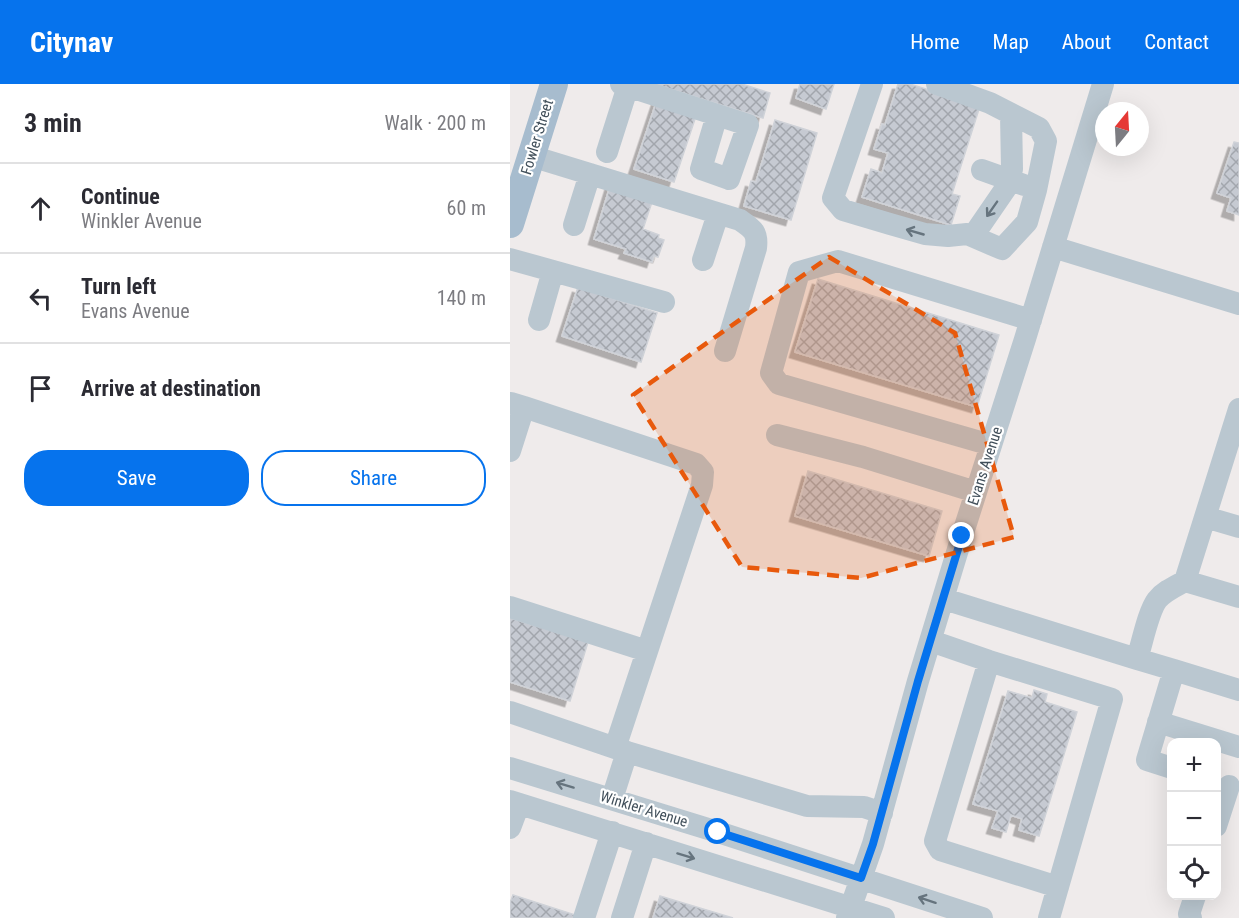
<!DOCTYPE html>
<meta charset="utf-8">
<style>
body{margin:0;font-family:"Roboto Condensed",sans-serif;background:#f2f2f3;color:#2b2b33}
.controls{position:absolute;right:18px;bottom:18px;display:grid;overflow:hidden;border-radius:12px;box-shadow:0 6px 24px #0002}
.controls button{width:54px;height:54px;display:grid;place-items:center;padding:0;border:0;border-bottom:2px solid #e1e1e2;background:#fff;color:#2b2b33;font:30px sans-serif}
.compass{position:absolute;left:585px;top:18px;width:54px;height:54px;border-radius:50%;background:#fff;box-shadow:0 6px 24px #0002;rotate:18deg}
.stop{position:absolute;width:18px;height:18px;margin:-14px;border:4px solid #0673ed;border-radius:50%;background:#fff}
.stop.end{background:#0673ed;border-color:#fff;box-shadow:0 2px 6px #0008}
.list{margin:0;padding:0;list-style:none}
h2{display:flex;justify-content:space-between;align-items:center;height:78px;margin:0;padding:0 24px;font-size:26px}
h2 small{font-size:20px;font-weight:400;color:#7c7c81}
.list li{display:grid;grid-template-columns:39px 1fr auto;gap:18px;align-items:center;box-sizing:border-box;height:90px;padding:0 24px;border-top:2px solid #e1e1e2}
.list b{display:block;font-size:22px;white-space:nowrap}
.list p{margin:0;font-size:20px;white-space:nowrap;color:#7c7c81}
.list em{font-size:20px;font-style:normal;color:#7c7c81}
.actions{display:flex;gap:12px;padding:18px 24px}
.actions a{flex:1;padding:14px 0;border:2px solid #0673ed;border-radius:24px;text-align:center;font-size:21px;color:#0673ed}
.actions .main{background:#0673ed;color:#fff}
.icon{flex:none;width:33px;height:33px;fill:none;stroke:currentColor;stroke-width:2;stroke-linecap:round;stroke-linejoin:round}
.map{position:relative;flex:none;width:729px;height:834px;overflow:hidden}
header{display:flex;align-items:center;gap:36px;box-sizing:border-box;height:84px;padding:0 30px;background:#0673ed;color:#fff}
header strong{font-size:28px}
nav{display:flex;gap:33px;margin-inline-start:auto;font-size:21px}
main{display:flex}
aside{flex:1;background:#fff}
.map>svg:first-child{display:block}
.building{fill:url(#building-cross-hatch);stroke:#cfd2d8;stroke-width:1.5;filter:url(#shadow)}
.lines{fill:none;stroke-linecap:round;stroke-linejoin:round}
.minor{stroke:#bac7d0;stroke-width:22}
.major{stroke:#a7bcce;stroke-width:28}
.oneway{stroke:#66747e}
.route{stroke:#0673ed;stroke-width:8}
.marked{fill:#e8590c;fill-opacity:0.2;stroke:#e8590c;stroke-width:4.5;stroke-dasharray:12 8;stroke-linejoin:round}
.labels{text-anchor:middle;stroke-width:4.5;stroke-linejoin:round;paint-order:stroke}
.street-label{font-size:15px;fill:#42505b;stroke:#fff}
</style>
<header>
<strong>Citynav</strong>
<nav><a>Home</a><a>Map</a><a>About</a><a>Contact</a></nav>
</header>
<main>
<aside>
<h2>3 min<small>Walk · 200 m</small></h2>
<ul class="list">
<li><svg class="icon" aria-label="ahead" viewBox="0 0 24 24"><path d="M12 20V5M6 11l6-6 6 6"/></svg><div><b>Continue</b><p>Winkler Avenue</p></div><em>60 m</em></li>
<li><svg class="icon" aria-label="left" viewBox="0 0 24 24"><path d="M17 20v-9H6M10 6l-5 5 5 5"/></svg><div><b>Turn left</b><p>Evans Avenue</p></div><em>140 m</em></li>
<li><svg class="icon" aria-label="arrive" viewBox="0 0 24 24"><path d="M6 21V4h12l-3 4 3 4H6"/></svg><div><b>Arrive at destination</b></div></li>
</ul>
<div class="actions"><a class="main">Save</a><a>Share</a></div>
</aside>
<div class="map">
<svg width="729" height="834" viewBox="0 0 729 834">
<defs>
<pattern id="building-cross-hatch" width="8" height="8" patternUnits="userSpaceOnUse" patternTransform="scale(1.5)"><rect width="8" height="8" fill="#c6cad2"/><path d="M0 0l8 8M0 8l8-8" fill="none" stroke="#a2a6ad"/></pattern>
<filter id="shadow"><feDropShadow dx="-5.5" dy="5.5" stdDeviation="0" flood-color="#0004"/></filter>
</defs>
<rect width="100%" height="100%" fill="#efebeb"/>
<path class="building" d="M144 0H232L260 9 253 34Z
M290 0H324L316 25 286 14Z
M388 0H400L470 22 442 110 450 112 441 141 352 113 361 85 372 89 378 69 364 65 372 40 375 41Z
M147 16 187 29 164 98 124 85Z
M265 36 307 49 281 136 234 122 241 97 246 98Z
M724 58 729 59V131L717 127 721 114 707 109Z
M101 99 144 112 133 145 149 151 148 154 154 156 148 173 144 172 142 178 114 169 116 165 84 155Z
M308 195 489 251 467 323 285 268Z
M68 203 147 229 131 278 52 252Z
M298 387 432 427 419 472 285 432Z
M0 534 78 558 60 617 0 598Z
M524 606 537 610 535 618 567 628 529 752 509 746 512 735 501 731 496 748 482 744 488 727 463 720 498 607 522 614Z
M3 811 65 831 64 834H0V819Z
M150 812 223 834H143Z"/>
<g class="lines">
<path class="minor" d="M111 0 238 41 219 95 191 85 207 31
M362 0 323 114 333 126 380 140 415 150 438 152 457 150 492 165 517 138 526 106 536 57 529 44 480 19 427 0
M97 68 118 2
M21 72 230 136C243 145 248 148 246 164L215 267
M472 86 514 101
M64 141 80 90
M463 152 498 101 502 85 501 30
M543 163 729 220
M0 175 154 218
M193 176 208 130
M29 236 43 187
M14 323 186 380 193 388 192 401 105 664
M267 351 353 373 466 408
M481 361 269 300 261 289 289 188 328 177 521 236
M0 367 14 323 1 319
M695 433 729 443
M675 497 729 325
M434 515 627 575C632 560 638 528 647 516 654 507 666 502 675 497L729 513
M0 523 137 567
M421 557 479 577 602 615 539 834
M627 575 664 586 637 676 662 684
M479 577 425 757 430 766 548 803
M664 586 729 606
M0 628 117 668
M648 638 729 663
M0 684 208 748 472 834
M102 715 117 668 297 722 354 723 372 729
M0 717 374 834
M706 742 719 702
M0 744 9 720
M74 834 102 748
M112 834 136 759
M337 834 363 760 408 597 452 452 515 255 593 0
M681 834 679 830 685 812"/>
<path class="major" d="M0 140 44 0"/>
</g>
<defs><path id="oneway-shaft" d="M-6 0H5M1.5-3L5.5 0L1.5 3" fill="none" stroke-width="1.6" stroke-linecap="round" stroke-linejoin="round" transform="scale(1.5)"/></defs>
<g class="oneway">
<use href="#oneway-shaft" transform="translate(482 125) rotate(125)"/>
<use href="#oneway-shaft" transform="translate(405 148) rotate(-164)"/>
<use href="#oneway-shaft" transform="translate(55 701) rotate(-163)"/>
<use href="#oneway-shaft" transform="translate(176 772) rotate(17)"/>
<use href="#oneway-shaft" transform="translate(417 816) rotate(-162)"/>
</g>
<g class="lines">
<path class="route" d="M208 748 351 794 363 760 408 597 452 452"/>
</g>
<path class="marked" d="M319 173 445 249 504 453 351 494 232 483 123 311Z"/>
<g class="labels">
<g class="street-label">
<text transform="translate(27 53) rotate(-73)" y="5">Fowler Street</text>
<text transform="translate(475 382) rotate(-72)" y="5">Evans Avenue</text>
<text transform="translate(134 725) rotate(17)" y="5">Winkler Avenue</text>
</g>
</g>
</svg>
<div class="controls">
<button>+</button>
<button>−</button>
<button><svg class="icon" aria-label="locate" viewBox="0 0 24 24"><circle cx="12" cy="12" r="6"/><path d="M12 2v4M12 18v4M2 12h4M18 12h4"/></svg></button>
</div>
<svg class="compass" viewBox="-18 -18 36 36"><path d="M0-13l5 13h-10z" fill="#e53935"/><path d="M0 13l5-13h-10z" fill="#7c7c81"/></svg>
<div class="stop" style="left:208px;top:748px"></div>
<div class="stop end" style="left:452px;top:452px"></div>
</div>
</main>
